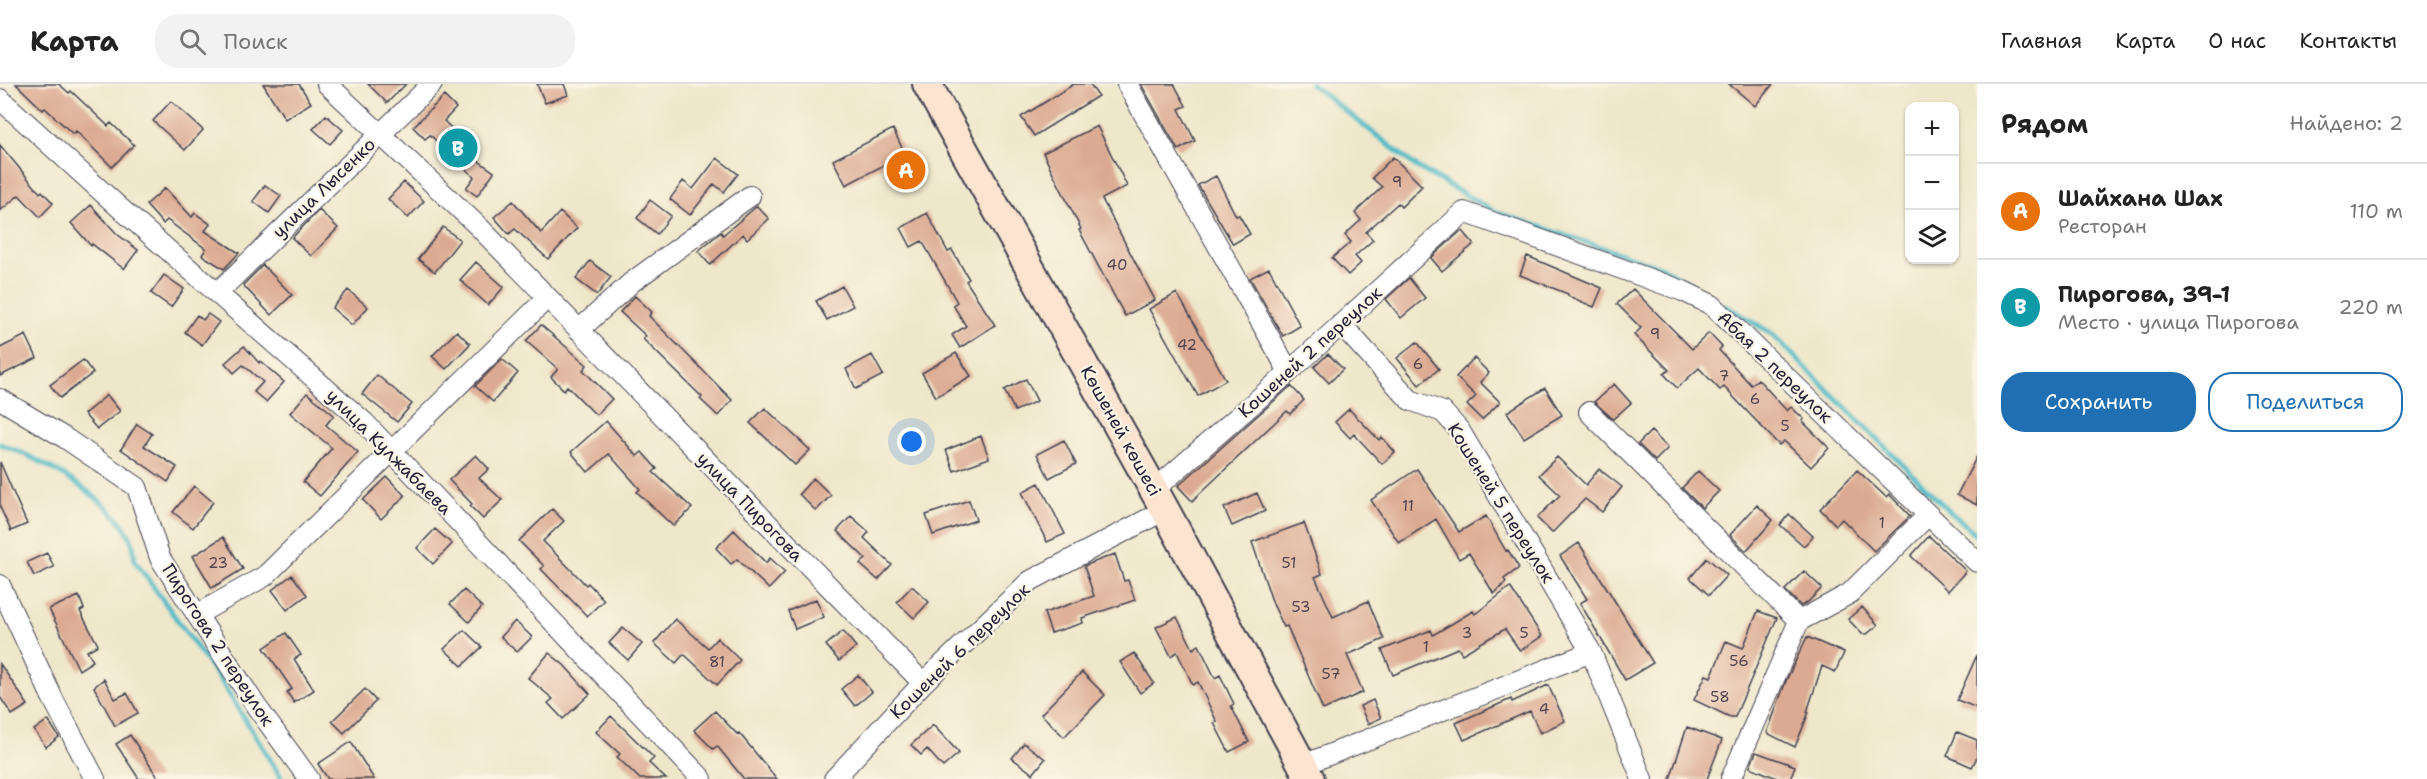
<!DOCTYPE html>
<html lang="ru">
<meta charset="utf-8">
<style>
body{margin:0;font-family:"Shantell Sans",sans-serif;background:#f2f2f2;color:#222}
.controls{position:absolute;right:18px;top:18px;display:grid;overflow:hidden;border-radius:12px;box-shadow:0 2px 4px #0004}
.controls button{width:54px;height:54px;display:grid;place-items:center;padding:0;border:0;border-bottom:2px solid #e0e0e0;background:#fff;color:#222;font:30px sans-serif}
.you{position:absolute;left:912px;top:358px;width:21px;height:21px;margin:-15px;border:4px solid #fff;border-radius:50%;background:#1a73e8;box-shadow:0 0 0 9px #1a73e833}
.badge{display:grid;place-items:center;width:39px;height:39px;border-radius:50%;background:#1f6fb2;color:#fff;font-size:20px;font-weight:700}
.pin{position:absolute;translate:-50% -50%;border:3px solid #fff;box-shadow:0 2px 6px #0006}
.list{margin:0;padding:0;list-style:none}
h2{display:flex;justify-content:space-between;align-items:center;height:78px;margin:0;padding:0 24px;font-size:26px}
h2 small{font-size:20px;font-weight:400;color:#767676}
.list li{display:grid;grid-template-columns:39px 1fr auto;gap:18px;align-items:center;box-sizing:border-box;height:96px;padding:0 24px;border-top:2px solid #e0e0e0}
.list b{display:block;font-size:22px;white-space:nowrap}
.list p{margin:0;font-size:20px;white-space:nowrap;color:#767676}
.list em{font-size:20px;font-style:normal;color:#767676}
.actions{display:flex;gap:12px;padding:18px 24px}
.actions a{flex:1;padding:14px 0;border:2px solid #1f6fb2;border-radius:24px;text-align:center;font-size:21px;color:#1f6fb2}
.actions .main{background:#1f6fb2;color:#fff}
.icon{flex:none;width:33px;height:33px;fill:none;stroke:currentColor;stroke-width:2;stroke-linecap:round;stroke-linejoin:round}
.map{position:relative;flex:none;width:1977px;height:695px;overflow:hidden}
header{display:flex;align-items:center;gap:36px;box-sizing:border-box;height:84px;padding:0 30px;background:#fff;border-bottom:2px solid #e0e0e0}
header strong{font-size:28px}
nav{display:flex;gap:33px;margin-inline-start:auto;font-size:21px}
.search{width:420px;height:54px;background:#f2f2f2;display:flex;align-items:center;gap:15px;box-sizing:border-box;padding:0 21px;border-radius:24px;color:#767676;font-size:22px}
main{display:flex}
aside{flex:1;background:#fff}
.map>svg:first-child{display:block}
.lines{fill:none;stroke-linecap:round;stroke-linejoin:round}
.stream{stroke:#4dbac7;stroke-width:5}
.building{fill:#dcaa92}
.minor-casing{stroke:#414050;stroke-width:22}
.secondary-casing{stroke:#414050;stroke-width:32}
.minor{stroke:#fff;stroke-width:20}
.secondary{stroke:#fde4d1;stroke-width:28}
.labels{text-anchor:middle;stroke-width:4.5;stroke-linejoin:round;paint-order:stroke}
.number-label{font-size:15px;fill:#504451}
.street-label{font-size:18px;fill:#22223b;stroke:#fcf5e5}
</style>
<header>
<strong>Карта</strong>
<div class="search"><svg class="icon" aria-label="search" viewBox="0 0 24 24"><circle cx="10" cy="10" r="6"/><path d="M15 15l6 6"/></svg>Поиск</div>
<nav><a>Главная</a><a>Карта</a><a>О нас</a><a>Контакты</a></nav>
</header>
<main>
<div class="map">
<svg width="1977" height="695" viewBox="0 0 1977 695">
<rect width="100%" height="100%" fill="#fcf5e5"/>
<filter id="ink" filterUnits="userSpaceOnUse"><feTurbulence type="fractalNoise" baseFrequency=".0167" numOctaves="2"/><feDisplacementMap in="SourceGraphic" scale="12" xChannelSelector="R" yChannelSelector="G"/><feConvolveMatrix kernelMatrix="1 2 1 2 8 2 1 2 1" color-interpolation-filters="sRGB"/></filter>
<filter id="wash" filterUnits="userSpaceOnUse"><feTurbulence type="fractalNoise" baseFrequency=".008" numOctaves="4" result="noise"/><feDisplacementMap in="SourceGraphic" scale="24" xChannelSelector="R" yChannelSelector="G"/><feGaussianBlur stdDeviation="1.35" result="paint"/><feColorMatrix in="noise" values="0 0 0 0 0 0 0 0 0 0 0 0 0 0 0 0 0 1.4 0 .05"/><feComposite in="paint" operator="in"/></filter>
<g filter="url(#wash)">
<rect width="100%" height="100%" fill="#efe7ca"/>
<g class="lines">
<path class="stream" d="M1311 0 1417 83 1495 128 1661 183 1690 200
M1724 221 1771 249 1948 426 1977 451
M0 360C39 374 118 417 132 458 134 464 134 471 135 477L221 597 282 695"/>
</g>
<g id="blocks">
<path class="building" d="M16 0H59L69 9 71 7 108 42 111 39 134 61 112 83 76 47 73 50 45 24 43 26Z
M263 0H299L311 19 285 35Z
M368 0H406L387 19Z
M537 0H564L568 11 545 19Z
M1074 0H1090L1098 12 1034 52 1021 33Z
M1141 0H1174L1186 22 1179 25 1195 57 1178 66Z
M1729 0H1773L1755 22Z
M444 12 456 24 444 37 475 67 470 71 494 88 477 112 466 104 474 93 430 51 425 55 413 43Z
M171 17 203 46 185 66 153 37Z
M326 31 343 46 330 60 313 45Z
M1097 42 1127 102 1102 115 1155 216 1125 232 1079 146 1081 145 1043 69Z
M893 45 905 70 846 101 833 76Z
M0 61 40 109 42 107 53 119 40 133 19 111 0 127Z
M1393 73 1422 102 1401 123 1398 119 1366 148 1373 156 1355 172 1361 179 1348 191 1332 174 1351 158 1345 151 1361 136 1355 129 1382 103 1372 94Z
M717 74 738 90 724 108 714 100 690 131 670 115 683 97 693 105Z
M1216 92 1236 132 1239 131 1250 150 1233 160 1198 101Z
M404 98 424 117 408 134 388 115Z
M265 101 281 112 269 129 253 117Z
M165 104 192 133 195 129 210 140 205 147 239 169 224 185 202 171 206 165 167 136 163 140 146 121Z
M650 116 671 132 657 150 637 134Z
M513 117 541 149 560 128 577 144 548 175 515 145 509 150 494 133Z
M91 121 117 150 138 166 124 185 92 160 91 162 71 139Z
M757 122 769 135 747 155 743 150 710 181 698 167 721 148 723 151Z
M319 126 338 144 311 172 292 154Z
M927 129 948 168 952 166 969 195 966 197 995 241 960 264 952 251 966 242 953 221 957 218 922 157 911 163 901 144Z
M443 143 460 156 435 188 418 175Z
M1462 146 1474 160 1442 187 1431 174Z
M1527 172 1602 204 1594 223 1568 212V210L1520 191Z
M590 177 611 193 597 211 576 195Z
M476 178 504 203 488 221 460 196Z
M263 181 292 211 271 231 243 201Z
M1269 184 1300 242 1283 252 1250 194Z
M164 191 184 205 171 223 151 209Z
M1409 194 1425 214 1401 234 1386 215Z
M842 202 853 222 827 236 816 217Z
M1633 205 1692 265 1709 249 1722 263 1719 266 1751 301 1758 295 1787 327 1791 323 1804 335 1802 337 1829 364 1811 383 1784 357 1779 361 1724 303 1720 306 1699 284 1677 304 1664 290 1669 286 1634 251 1641 244 1617 220Z
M348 206 368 223 352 241 332 224Z
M1177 209 1226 296 1198 312 1149 225Z
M635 212 652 228 649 232 732 316 718 332 700 315 702 313 643 255 646 252 620 228Z
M208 230 219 238 202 261 185 248 197 231 203 236Z
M541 241 587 281 583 286 612 315 596 331 567 302 564 306 551 293 558 285 526 257Z
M457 247 470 260 446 285 432 272Z
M26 251 37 274 0 292V264Z
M1417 258 1439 285 1419 301 1397 274Z
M244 262 259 279 260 277 284 298 266 318 254 308 263 298 243 281 234 289 225 279Z
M956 269 971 292 936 313 922 289Z
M1328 270 1343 285 1329 299 1314 283Z
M872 271 883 291 856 305 846 285Z
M1474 274 1489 289 1480 298 1500 318 1482 336 1467 321 1476 312 1456 293Z
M502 275 518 289 493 318 475 302Z
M83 276 93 289 60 314 50 301Z
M377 291 412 320 397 338 362 310Z
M1026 295 1037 317 1015 327 1004 306Z
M1614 300 1631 319 1613 335 1594 318Z
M1291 302 1304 316 1290 330 1287 327 1192 417 1178 402Z
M1545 304 1562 331 1524 354 1507 328Z
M307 309 334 331 326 341 358 368 320 412 303 398 332 364 290 329Z
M107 311 120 327 97 345 84 330Z
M765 324 810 366 795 381 750 339Z
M1349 325 1379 356 1382 353 1395 368 1382 380 1354 350 1350 354 1335 338Z
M606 337 637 372 642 368 657 385 653 388 692 424 673 442 637 408 640 405 609 370 588 388 571 368Z
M137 340 152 350 144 362 177 383 168 398 121 365Z
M1651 347 1668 364 1655 377 1638 360Z
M981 352 989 374 954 387 946 366Z
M1064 356 1076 380 1049 394 1037 370Z
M476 371 489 385 479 394 502 416 483 435 470 422 472 420 449 396Z
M1977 372V421L1957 411Z
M1557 373 1586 401 1599 385 1622 403 1602 428 1585 415 1552 449 1537 434 1560 411 1539 391Z
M0 378 27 440 11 447 0 423Z
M1417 385 1459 448 1486 432 1506 467 1508 466 1519 484 1504 495 1506 498 1494 510 1469 469 1459 475 1436 435 1399 459 1371 416Z
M1857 386 1886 413 1889 410 1910 432 1874 467 1842 435 1836 441 1820 425Z
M1698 387 1719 407 1702 424 1682 404Z
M387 393 405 412 381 435 363 416Z
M813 394 831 411 816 427 799 410Z
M1039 399 1065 450 1047 458 1022 408Z
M194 402 213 418 193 444 173 428Z
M1257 409 1265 427 1232 442 1224 424Z
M969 416 976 436 933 451 926 431Z
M1757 421 1773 436 1746 467 1730 451Z
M552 425 564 437 543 457 586 501 588 499 604 516 587 532 541 485 544 482 519 457Z
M1789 430 1813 452 1804 462 1780 441Z
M851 432 869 448 864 454 892 481 878 496 860 480 866 475 837 447Z
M1304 439 1322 490 1315 493 1333 533 1368 517 1384 555 1347 571 1363 608 1323 626 1287 542 1284 543 1273 520 1252 458Z
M435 445 452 460 433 480 417 464Z
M734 446 766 479 770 474 785 488 769 505 737 475 731 480 716 464Z
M1929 452 1966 487 1948 507 1911 472Z
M223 453 243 485 212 504 193 472Z
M1579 459 1653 579 1625 596 1580 519 1587 515 1560 472Z
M47 469 54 483 34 492 27 478Z
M1115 470 1124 497 1128 496 1135 516 1082 534 1083 539 1051 549 1044 529 1094 512 1084 482Z
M1707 474 1727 491 1709 511 1690 494Z
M1804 487 1822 504 1808 518 1801 522 1785 506Z
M292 491 307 511 287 526 272 506Z
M912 502 929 518 914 534 897 518Z
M1510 503 1542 552 1520 567 1505 545 1462 570 1458 564 1393 591 1382 566 1431 546 1433 551 1473 527 1475 530Z
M464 506 482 523 469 538 450 520Z
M79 512 84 525 80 527 98 561 87 567 93 577 79 586 49 525Z
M816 515 824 533 795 545 788 527Z
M1862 523 1878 541 1867 550H1862L1848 535Z
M1758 527 1777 534 1735 633H1730L1694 616 1706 591 1711 593 1726 557 1743 564Z
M1177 533 1193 565 1199 561 1215 594 1220 591 1234 620 1231 622 1249 658 1229 668 1214 639 1217 638 1198 598 1193 601 1177 568 1171 572 1156 543Z
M675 535 708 564 717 554 740 576 717 601 684 570 676 579 654 559Z
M515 537 532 553 517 568 501 553Z
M623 544 642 560 628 576 609 559Z
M464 546 482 563 462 582 444 565Z
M843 547 856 563 839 577 826 561Z
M286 549 301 571 294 575 314 606 294 619 287 608 292 605 264 564Z
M1807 553 1844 569 1835 588 1822 582 1807 628H1809L1795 663 1767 649 1786 597Z
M549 569 564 581 590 610 563 635 548 619 553 615 528 594Z
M1134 569 1154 599 1140 609 1120 578Z
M1977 571V624L1957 616Z
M0 580 28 621 12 631 0 613Z
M1082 588 1105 611 1064 653 1041 630Z
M858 591 872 608 855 622 841 605Z
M104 595 115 615 127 609 138 629 115 642 94 603Z
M1548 601 1565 637 1540 649 1530 627 1464 656 1456 639 1511 615 1512 618Z
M365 605 376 617 344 649 332 637Z
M1373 616 1381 634 1368 640 1360 622Z
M715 627 737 650 739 649 777 695H744L717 662 713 665 694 646Z
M611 632 654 674 649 679 666 695H640L617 673 620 670 596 648Z
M48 636 59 653 46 663 34 646Z
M933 641 959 669 943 683 927 665 921 671 911 661Z
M1687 643 1722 656 1707 695H1670Z
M1957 648 1977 656V673L1972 683 1947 672Z
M130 651 159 695H139L116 660Z
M351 658 374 695H328L318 680Z
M1024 659 1045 675 1033 690 1012 674Z
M1756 668 1795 682 1790 695H1779L1750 683Z"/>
</g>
</g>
<g filter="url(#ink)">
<use href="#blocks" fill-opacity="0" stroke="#414050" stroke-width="1.5"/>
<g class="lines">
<defs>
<path id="minor" d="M327 0 479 143 923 599
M1127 0 1289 288
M0 15 121 125 364 338 702 695
M217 209 432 0
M1341 240 1410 316 1443 328 1460 347 1591 568 1642 695
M579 246 632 198 750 112
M0 315 65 354 137 403 160 474 256 622 309 695
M1589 328 1799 537
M1154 406 1289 288 1464 128 1683 207 1712 221 1977 478
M0 501 52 613 95 695
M198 530 265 492 547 214
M1303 681 1591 568
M834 695 923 599 1030 497 1165 426
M1731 695 1799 537 1849 510 1928 431"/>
<path id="secondary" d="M927 0 1165 426 1310 695"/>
</defs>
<use href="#minor" class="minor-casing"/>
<use href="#secondary" class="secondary-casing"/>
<use href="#minor" class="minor"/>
<use href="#secondary" class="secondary"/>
</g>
</g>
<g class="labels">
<g class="number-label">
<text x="1397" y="103">9</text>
<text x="1117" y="186">40</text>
<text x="1655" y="255">9</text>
<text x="1187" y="266">42</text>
<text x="1418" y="285">6</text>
<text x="1724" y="297">7</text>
<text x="1755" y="320">6</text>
<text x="1785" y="347">5</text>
<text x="1408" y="427">11</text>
<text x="1882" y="444">1</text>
<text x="218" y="484">23</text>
<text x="1289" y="484">51</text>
<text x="1301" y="528">53</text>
<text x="1467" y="554">3</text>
<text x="1524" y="554">5</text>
<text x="1426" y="568">1</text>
<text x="1739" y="582">56</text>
<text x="717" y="583">81</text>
<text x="1331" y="595">57</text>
<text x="1720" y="618">58</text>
<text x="1544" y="630">4</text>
</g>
<g class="street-label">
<text transform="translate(324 104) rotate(-44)" y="6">улица Лысенко</text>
<text transform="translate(1310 268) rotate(-42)" y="6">Кошеней 2 переулок</text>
<text transform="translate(1775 283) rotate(44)" y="6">Абая 2 переулок</text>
<text transform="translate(1121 347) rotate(61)" y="6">Көшеней көшесі</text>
<text transform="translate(389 368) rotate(45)" y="6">улица Кулжабаева</text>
<text transform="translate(1501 419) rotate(58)" y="6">Кошеней 5 переулок</text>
<text transform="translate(750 423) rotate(46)" y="6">улица Пирогова</text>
<text transform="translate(218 561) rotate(57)" y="6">Пирогова 2 переулок</text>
<text transform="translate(960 567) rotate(-44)" y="6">Кошеней 6 переулок</text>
</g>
</g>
</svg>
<div class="controls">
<button>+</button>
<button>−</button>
<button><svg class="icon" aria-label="layers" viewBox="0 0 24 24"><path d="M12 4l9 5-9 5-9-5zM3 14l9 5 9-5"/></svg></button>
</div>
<div class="you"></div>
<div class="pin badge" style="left:906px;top:86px;background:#e8710a">A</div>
<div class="pin badge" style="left:458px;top:64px;background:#0f9aa8">B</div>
</div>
<aside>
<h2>Рядом<small>Найдено: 2</small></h2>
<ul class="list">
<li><span class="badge" style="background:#e8710a">A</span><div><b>Шайхана Шах</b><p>Ресторан</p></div><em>110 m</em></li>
<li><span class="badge" style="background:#0f9aa8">B</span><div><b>Пирогова, 39-1</b><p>Место · улица Пирогова</p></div><em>220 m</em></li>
</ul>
<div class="actions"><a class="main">Сохранить</a><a>Поделиться</a></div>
</aside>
</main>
